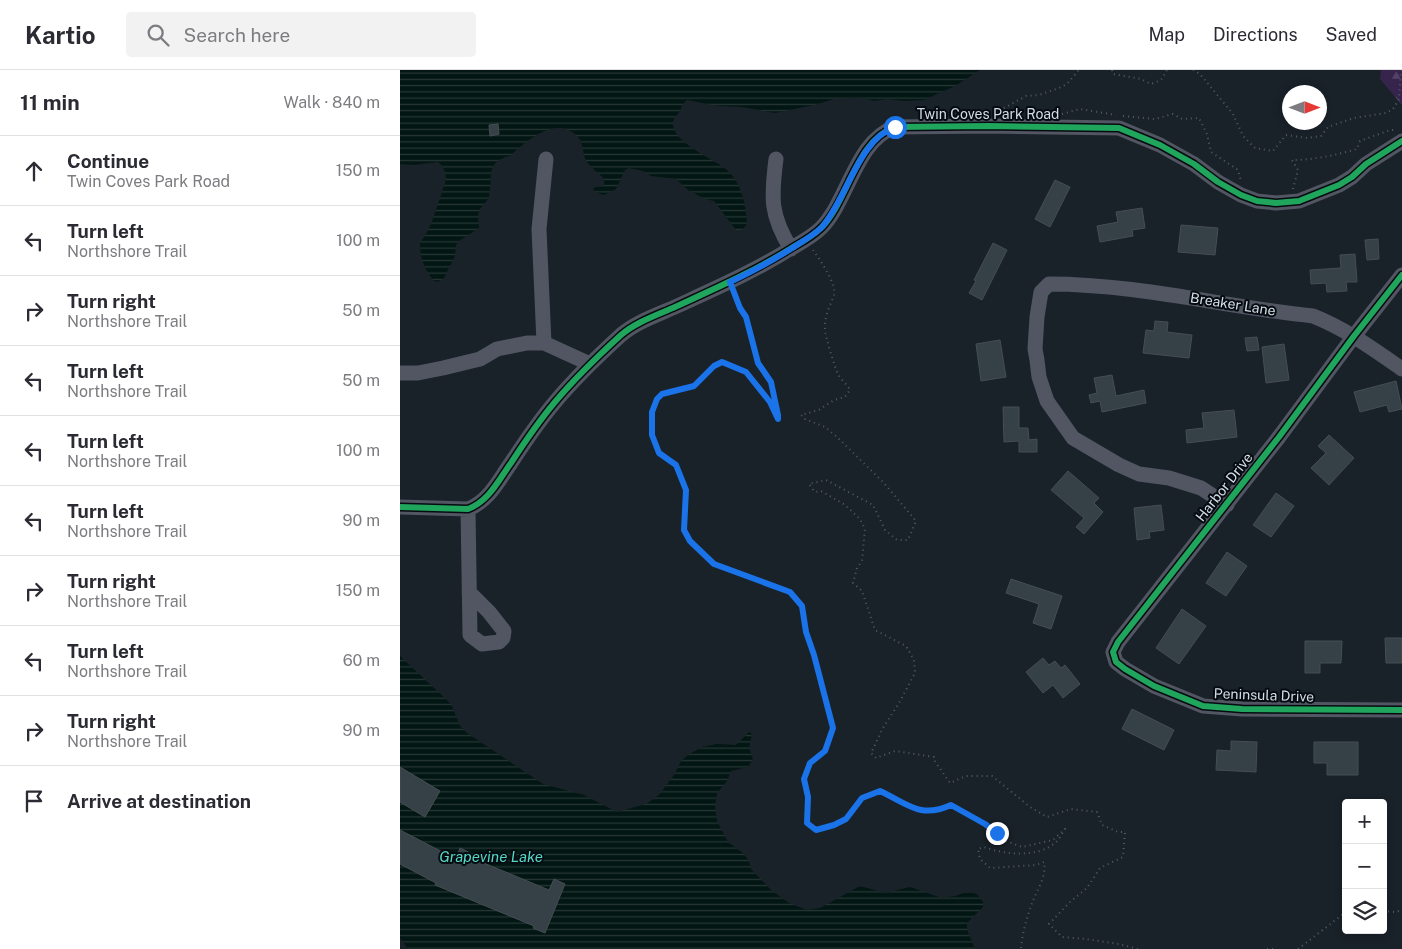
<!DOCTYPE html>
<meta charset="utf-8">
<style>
body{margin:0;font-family:"Public Sans",sans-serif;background:#f2f2f3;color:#2b2b33}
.controls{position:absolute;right:15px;bottom:15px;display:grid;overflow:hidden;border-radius:5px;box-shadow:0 2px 8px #0003}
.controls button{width:45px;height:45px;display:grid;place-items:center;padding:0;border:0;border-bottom:1px solid #e1e1e2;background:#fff;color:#2b2b33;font:25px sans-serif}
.compass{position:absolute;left:882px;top:15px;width:45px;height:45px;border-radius:50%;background:#fff;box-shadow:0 2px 8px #0003;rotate:90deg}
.stop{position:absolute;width:15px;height:15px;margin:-11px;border:4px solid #1a73e8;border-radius:50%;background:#fff}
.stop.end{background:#1a73e8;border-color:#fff;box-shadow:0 1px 5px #0008}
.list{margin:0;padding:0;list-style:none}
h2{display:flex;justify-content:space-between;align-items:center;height:65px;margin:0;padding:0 20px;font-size:21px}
h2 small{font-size:16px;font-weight:400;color:#7c7c81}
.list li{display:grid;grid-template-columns:32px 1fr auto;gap:15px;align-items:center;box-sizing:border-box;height:70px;padding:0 20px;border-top:1px solid #e1e1e2}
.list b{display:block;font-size:19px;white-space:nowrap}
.list p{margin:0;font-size:16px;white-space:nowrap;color:#7c7c81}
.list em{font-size:16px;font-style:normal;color:#7c7c81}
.icon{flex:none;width:28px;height:28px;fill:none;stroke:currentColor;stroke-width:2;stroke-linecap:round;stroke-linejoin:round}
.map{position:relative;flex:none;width:1002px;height:879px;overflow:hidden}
header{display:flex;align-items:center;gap:30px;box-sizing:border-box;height:70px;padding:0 25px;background:#fff;border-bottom:1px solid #e1e1e2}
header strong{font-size:24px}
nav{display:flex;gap:28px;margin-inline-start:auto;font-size:18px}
.search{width:350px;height:45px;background:#f2f2f3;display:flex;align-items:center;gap:12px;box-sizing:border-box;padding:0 18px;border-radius:5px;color:#7c7c81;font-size:19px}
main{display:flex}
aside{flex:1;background:#fff}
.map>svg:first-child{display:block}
.forest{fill:url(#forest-firs)}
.water{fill:url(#water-rules)}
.building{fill:#354047;stroke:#454e52}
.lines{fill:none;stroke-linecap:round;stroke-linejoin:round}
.path{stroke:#565a64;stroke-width:2;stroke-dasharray:1 4;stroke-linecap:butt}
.minor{stroke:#525562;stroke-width:15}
.cycleway-casing{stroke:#050b10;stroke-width:9}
.cycleway{stroke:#20a55d;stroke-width:6}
.route{stroke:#1a73e8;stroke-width:6}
.labels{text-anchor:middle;stroke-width:4;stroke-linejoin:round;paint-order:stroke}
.street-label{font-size:14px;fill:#d4dde6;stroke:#050b10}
.water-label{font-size:15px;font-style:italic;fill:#56d8c7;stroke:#050b10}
</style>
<header>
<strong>Kartio</strong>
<div class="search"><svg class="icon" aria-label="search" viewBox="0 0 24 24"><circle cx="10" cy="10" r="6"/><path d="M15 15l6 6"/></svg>Search here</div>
<nav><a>Map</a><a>Directions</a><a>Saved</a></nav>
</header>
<main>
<aside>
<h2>11 min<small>Walk · 840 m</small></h2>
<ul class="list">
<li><svg class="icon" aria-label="ahead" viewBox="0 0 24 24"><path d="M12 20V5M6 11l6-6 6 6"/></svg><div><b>Continue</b><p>Twin Coves Park Road</p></div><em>150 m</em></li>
<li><svg class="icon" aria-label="left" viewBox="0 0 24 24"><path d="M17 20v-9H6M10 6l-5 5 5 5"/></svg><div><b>Turn left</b><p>Northshore Trail</p></div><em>100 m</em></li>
<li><svg class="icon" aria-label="right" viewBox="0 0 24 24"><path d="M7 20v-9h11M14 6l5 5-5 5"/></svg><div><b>Turn right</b><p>Northshore Trail</p></div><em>50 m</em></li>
<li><svg class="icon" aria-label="left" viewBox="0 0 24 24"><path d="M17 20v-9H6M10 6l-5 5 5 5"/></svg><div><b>Turn left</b><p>Northshore Trail</p></div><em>50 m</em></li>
<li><svg class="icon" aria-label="left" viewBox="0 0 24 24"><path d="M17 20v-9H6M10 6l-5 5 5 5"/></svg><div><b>Turn left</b><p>Northshore Trail</p></div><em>100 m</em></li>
<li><svg class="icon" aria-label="left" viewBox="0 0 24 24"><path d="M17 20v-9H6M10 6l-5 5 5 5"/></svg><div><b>Turn left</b><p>Northshore Trail</p></div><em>90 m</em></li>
<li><svg class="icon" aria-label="right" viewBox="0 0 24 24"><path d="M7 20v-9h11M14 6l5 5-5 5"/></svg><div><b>Turn right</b><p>Northshore Trail</p></div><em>150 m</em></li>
<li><svg class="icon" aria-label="left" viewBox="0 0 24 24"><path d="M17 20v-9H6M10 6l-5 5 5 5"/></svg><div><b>Turn left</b><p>Northshore Trail</p></div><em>60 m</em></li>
<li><svg class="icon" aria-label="right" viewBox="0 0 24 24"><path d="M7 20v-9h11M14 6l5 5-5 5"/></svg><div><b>Turn right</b><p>Northshore Trail</p></div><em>90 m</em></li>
<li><svg class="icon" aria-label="arrive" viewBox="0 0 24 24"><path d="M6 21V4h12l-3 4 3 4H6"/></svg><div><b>Arrive at destination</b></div></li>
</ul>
</aside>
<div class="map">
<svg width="1002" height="879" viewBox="0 0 1002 879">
<defs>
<pattern id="forest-firs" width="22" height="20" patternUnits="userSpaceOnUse" patternTransform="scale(1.25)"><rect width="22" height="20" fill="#36244c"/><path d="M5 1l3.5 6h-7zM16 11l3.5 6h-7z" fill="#524366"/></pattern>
<pattern id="water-rules" width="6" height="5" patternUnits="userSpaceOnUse" patternTransform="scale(1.25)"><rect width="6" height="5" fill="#021613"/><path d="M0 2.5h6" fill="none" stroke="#263735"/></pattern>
</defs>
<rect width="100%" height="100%" fill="#192129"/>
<path class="forest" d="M981 0H1002V35L980 9Z"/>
<path class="water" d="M0 0H580L555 16 524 30 504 31 487 29 474 31 459 27 434 29 414 35 375 43 341 37 318 36 287 30C282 34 282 37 279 42 278 45 275 46 274 49 265 70 315 89 327 100 342 114 346 134 347 154L342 160H336L314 131 305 129 288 120 276 109 251 106 243 101 229 98 225 100 216 119 204 125 197 123 193 119 196 117H201L204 114V109C199 103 192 99 187 92 182 85 184 74 178 67 156 44 127 71 110 86 85 91 93 107 89 126 88 132 80 136 79 142 77 146 79 153 79 158L59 171 56 175 55 186 44 208 38 212 34 211C24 199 20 188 20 173 31 159 35 142 41 125 42 120 45 114 46 109 46 102 43 96 38 92L14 95 0 94Z
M0 586 51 634 60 656 67 663 143 714 184 725 217 742 246 734 259 725 274 705 281 691 288 685 302 677 317 674 336 675 349 662 352 664 349 678 353 689 348 697 331 701 327 711 317 723 315 737 317 751 328 772 343 783 349 791 351 799 371 820 389 833 407 840 420 838 460 816 485 823 510 817 542 828 555 826 566 822H572L578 825 583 832V837L567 853V860L575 879H8L0 868Z"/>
<path class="building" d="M98 54 99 64 90 66 89 55Z
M655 110 670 117 650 157 635 149Z
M742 138 745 158 732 160 733 166 700 172 697 156 718 152 716 142Z
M781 155 818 158 815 185 778 182Z
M978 169 979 189 967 190 965 170Z
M593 173 607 180 582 230 569 223 576 211 574 210Z
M955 184 957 212H946L947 221 927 222 926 213 911 214 910 200 941 198 940 185Z
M755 251 768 252 767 262 792 265 789 288 743 283 746 260 754 261Z
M857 267 859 280 847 281 845 268Z
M600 270 606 307 581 311 576 274Z
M884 274 889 310 866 313 862 277Z
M712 305 716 326 744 320 746 333 702 342 700 331 691 333 689 325 697 323 694 308Z
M996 311 1002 339 989 342 987 335 960 342 954 322Z
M603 337H619V358H628L629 370 637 369V382H619V371L604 372Z
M834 340 837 367 787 373 786 360 804 358 802 343Z
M929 365 954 388 929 415 911 398 926 383 918 376Z
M668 401 699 428 694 433 703 442 684 464 676 457 684 448 651 420Z
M876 423 894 436 871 467 853 455Z
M761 435 764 460 749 462 750 468 737 470 734 438Z
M827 482 847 496 826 526 806 513Z
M611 509 662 526 651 559 633 553 639 534 606 523Z
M782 539 806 556 779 594 756 578Z
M985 568H1002V593H986Z
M905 571H942L941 593H920V603H905Z
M643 588 649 595 655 591 661 598 665 595 680 614 663 628 653 615 643 623 626 602Z
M732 639 774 660 764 680 722 659Z
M831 671 857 672 856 702 816 700 817 680 831 681Z
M914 672H958V705H927V693H914Z
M0 697 40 721 25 747 0 732Z
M0 760 56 789 60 778 79 787V791L149 820 154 809 165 814 145 863 133 858 134 856 35 815 36 813 0 794Z"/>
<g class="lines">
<path class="path" d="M712 0 713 4 741 9 751 14 761 10 767 0
M793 0 800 4 833 44 843 66 855 78 873 81 886 65 907 68 921 66 928 57 954 48 986 43 993 39 999 29 1001 0
M595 43 626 26 639 25 659 18 667 14 678 1 681 0
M644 43H655
M662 44 680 39 716 45
M723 46 755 49 773 44 782 49 799 48 807 64 811 82 838 100 841 111
M893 119 898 100 892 90C914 90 936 85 957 79L960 71 990 60H995
M413 180C420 190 437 214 434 225 430 236 424 247 425 259 425 266 435 298 438 304 441 310 447 314 450 320L445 327 434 330 419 340 401 345 405 349 425 357 437 367 483 412 516 451 508 470H497L485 460 473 435 426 410 409 414 415 422 421 421 445 435 460 449 465 459 462 491 457 498 453 513 462 521 475 560 506 576 514 590 515 603 499 633 483 658 471 683 476 688 495 681 534 687V690L550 713 566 706H592L630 737 647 747 671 739 697 742 702 755 718 762H725L723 787 700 798 687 818 670 832 649 854 662 867 686 869 719 874 738 879
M333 224 345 247 358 293 371 312 379 345 378 349 370 332 346 303 323 293 314 296 294 316 262 324 257 329 252 342V365L259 383 277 395 286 420 284 460 290 471 314 494 390 523 402 536 406 562 414 585 433 658 425 681 410 693 404 709 408 727 407 753 416 759 434 755 446 749 462 728 480 721C508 734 520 749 551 735L585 754 606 771 622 777 653 770 665 759C662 763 660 769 656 772 639 788 605 785 584 777L578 779 580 789 590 798 636 795 644 792C647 806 637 820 632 833 627 847 622 864 621 879
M983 841 995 842 1002 840
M867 879H873
M898 879 946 842"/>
<path class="minor" d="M376 89C371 128 370 145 391 179
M1002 205 954 266 879 367 718 572 713 582 716 592 725 599 754 616 803 636 842 639 1002 640
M144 273 139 159 146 89
M0 303H18L43 298 80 289 97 279 127 273H144L190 294
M827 435 801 418 769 408 739 404 719 395 673 368 647 331 639 307 637 290 635 279 637 247 641 222 649 214C738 214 825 237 913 246 946 259 973 279 1002 299
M0 437 68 439C89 431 98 411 111 393 124 373 139 351 155 332 175 308 198 286 221 265 236 252 257 245 275 237 314 219 353 202 390 179 400 173 412 167 421 158 448 131 456 70 495 57L589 56 719 58 760 75 794 94 818 112 841 125 857 131 876 133 899 131 939 115 952 107 966 94 1002 71
M68 439 70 565 82 574 99 572 103 568 104 561 89 542 69 522"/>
<defs>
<path id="cycleway" d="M1002 205 954 266 879 367 718 572 713 582 716 592 725 599 754 616 803 636 842 639 1002 640
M0 437 68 439C89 431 98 411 111 393 124 373 139 351 155 332 175 308 198 286 221 265 236 252 257 245 275 237 314 219 353 202 390 179 400 173 412 167 421 158 448 131 456 70 495 57L589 56 719 58 760 75 794 94 818 112 841 125 857 131 876 133 899 131 939 115 952 107 966 94 1002 71"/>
</defs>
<use href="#cycleway" class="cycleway-casing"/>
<use href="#cycleway" class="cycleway"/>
</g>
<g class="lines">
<path class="route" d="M495 57C458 70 447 129 422 157 414 165 403 171 394 177 373 190 352 202 330 212L340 238 346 247 358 293 371 312 378 345V349L370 332 346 302 322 292 314 296 294 316 262 324 257 329 252 342V365L259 383 276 395 286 420 284 460 290 471 314 494 390 522 402 536 406 562 414 585 433 658 425 681 410 693 404 709 408 727 407 753 416 760 434 755 446 749 462 728 480 721C508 734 520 749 551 735L585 754 597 763"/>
</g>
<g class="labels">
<g class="street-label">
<text x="588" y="49">Twin Coves Park Road</text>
<text transform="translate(833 234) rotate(9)" y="5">Breaker Lane</text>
<text transform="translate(824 417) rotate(-52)" y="5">Harbor Drive</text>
<text transform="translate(864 625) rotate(2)" y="5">Peninsula Drive</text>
</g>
<g class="water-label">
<text x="91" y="792">Grapevine Lake</text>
</g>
</g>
</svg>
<div class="controls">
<button>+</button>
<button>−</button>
<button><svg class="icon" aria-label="layers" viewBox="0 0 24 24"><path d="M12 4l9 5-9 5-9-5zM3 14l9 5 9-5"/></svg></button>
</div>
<svg class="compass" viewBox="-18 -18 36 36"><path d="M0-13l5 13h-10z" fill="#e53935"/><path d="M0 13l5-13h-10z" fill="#7c7c81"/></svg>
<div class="stop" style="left:495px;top:57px"></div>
<div class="stop end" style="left:597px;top:763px"></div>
</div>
</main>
